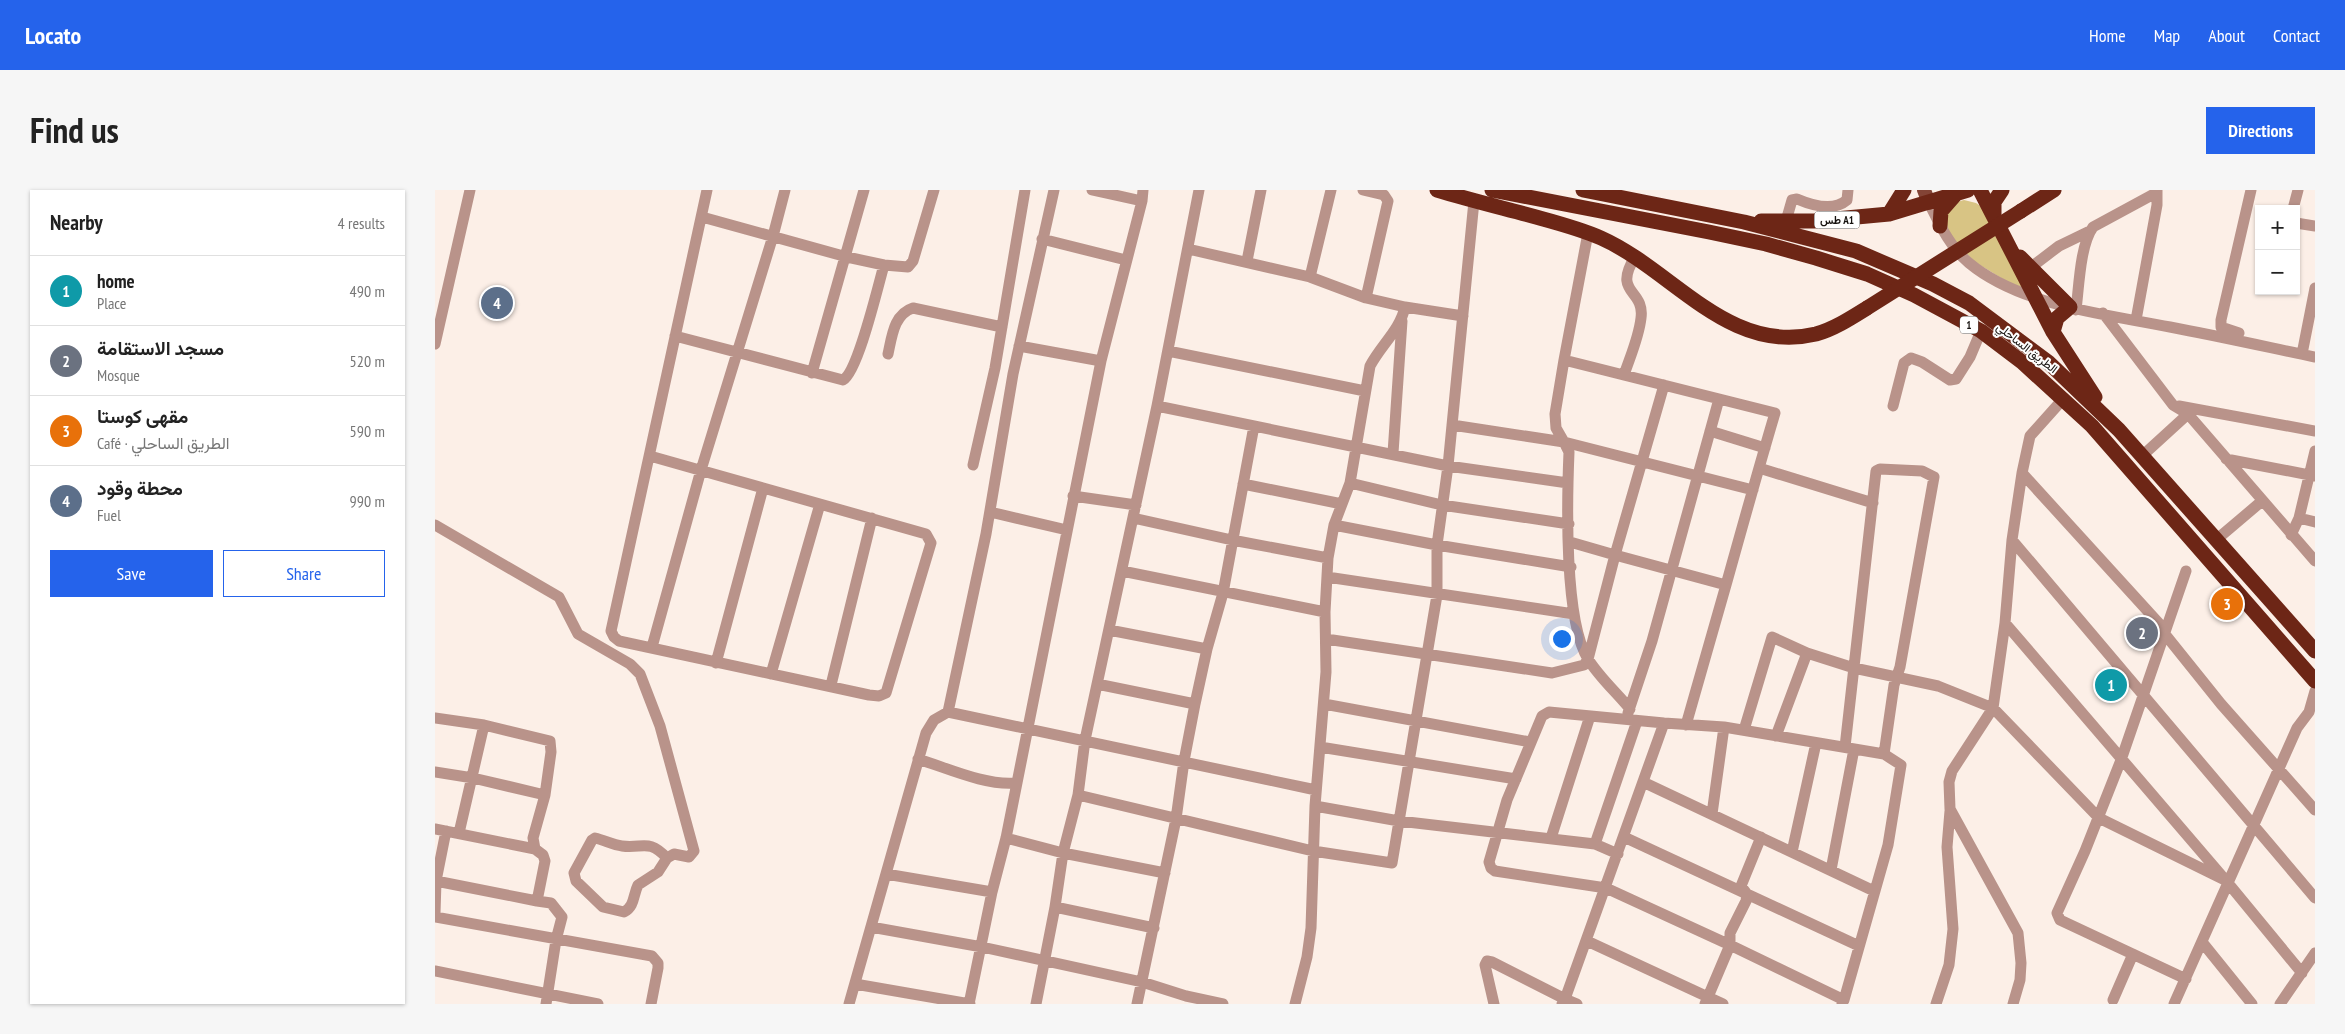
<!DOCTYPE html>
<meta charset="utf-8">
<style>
body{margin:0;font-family:"PT Sans Narrow",Vazirmatn,sans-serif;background:#f6f6f6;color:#222}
.controls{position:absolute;right:15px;top:15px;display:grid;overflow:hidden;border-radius:0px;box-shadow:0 1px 4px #0004}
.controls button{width:45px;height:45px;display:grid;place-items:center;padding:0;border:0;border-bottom:1px solid #e0e0e0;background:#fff;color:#222;font:25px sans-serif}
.you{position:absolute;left:1126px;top:448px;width:18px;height:18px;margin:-12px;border:4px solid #fff;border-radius:50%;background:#1a73e8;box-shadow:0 0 0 8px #1a73e833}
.badge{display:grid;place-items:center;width:32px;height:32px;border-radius:50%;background:#2563eb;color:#fff;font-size:16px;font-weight:700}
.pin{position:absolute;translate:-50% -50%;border:2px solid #fff;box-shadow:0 1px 5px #0006}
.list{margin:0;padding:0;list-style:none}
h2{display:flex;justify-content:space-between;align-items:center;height:65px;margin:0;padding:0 20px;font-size:21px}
h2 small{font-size:16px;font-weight:400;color:#767676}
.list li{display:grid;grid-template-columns:32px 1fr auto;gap:15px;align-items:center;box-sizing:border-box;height:70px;padding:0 20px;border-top:1px solid #e0e0e0}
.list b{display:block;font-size:19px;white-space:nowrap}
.list p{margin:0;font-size:16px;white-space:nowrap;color:#767676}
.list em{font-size:16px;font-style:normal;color:#767676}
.actions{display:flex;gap:10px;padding:15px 20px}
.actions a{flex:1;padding:11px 0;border:1px solid #2563eb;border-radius:0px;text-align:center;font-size:18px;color:#2563eb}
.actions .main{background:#2563eb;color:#fff}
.map{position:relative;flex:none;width:1880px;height:814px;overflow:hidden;border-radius:0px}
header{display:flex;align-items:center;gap:30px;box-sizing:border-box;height:70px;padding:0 25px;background:#2563eb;color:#fff}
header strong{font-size:24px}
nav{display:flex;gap:28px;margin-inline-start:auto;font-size:18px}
.intro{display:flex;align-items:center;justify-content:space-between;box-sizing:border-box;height:120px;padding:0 30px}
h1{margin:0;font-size:35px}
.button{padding:12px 22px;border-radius:0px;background:#2563eb;color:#fff;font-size:18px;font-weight:700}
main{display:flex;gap:30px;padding:0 30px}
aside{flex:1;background:#fff;border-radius:0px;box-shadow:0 1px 4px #0004}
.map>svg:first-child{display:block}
.green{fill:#d8c484}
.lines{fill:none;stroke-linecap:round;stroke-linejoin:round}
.minor{stroke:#b9938a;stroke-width:11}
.major{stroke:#834436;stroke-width:14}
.highway{stroke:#6d2616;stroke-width:15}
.highway-bridge{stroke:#6d2616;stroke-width:15}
.labels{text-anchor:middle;stroke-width:4;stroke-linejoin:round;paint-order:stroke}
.shield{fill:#fff;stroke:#5c5957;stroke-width:1}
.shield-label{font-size:11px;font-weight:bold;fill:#16120f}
.street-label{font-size:12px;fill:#16120f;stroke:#fff}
</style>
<header>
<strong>Locato</strong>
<nav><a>Home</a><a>Map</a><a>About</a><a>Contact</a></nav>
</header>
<div class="intro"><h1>Find us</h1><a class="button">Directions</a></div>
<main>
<aside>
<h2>Nearby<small>4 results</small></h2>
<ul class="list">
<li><span class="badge" style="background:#0f9aa8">1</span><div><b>home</b><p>Place</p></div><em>490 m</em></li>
<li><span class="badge" style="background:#6b7280">2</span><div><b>مسجد الاستقامة</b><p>Mosque</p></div><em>520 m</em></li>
<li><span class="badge" style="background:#e8710a">3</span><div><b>مقهى كوستا</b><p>Café · الطريق الساحلي</p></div><em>590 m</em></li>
<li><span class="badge" style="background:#5c6f8a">4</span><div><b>محطة وقود</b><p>Fuel</p></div><em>990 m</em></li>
</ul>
<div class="actions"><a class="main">Save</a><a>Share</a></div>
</aside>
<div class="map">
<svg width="1880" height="814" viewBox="0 0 1880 814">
<rect width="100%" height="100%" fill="#fcefe7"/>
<path class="green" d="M1529 10 1541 13 1547 17 1588 96 1586 100 1540 72 1515 47 1510 27 1522 12Z"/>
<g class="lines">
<path class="minor" d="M657 0 707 11
M928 0 949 5 953 11 931 108
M1494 13C1505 35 1515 57 1534 73 1586 116 1670 124 1735 137 1783 146 1832 157 1880 167
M1858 19 1863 0
M267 27 412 67 449 75 473 77 478 71 499 0
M1351 31 1357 10 1362 9C1376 15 1398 22 1412 10L1413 0
M1861 33 1880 36
M607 49 691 70
M753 59 875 87 931 108 970 117C965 140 946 155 935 176L915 293 899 335 893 368 890 422 891 482 880 616 876 738 872 767 860 814
M812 71 826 0
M1595 78 1624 56 1655 41
M875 87 896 0
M970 117 1028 126
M1641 120C1644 97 1645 55 1658 37L1719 4 1721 0
M1668 123 1738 215 1753 224 1880 371
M1701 130 1722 15V0
M1804 143 1786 137V130L1816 0
M240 146 408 190C423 182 443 96 449 75
M0 154 35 0
M584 156 666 171
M733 161 930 201
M453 164C457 146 459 124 478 118L567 137
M1867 164 1880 98
M1129 170 1153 43
M377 183 429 0
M1189 185C1195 167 1204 147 1206 128 1210 99 1177 104 1200 67
M722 216 1013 276 1133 293
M1458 216 1469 173 1476 168 1487 172 1515 190 1521 189 1535 167 1546 141
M1744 216 1880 241
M1017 235 1129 252 1134 262C1132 310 1129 431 1153 469 1164 487 1182 503 1195 519
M1275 241 1330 258
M958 263 967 131
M215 266 491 344 496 353 451 503 444 506 434 505 184 451 179 447 176 441 272 0
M1707 266 1753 224
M1791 269 1880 286
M538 275 560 178 590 0
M1324 278 1438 313
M1587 283 1730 440
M915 293 1007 315 1134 334
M808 294 907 314
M638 306 701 315
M555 322 632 340
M698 328 797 350 893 368
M1864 328 1880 332
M0 335 124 407 143 444 195 474 205 484 225 536 259 661 254 667 239 664 232 668 223 682 203 695C198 705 200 716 189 722L168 717 141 691 139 683 157 650 160 648C169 650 178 655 187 656 208 659 213 648 232 668
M899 335 1002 355 1136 377
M1856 345 1864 328 1880 261
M1577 350 1880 708
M1781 350 1827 311
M1135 352 1180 365 1229 195
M687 381 890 422
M892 387 1139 424
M1291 395C1307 338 1323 280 1340 223L1129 170 1120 224 1121 238 1129 252 1318 300
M1570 433 1793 693 1867 783
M674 440 772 459
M1729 443 1786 514 1880 620
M891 449 1117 483 1149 475 1153 469 1180 365 1291 395 1251 535
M217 457 266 280 338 46 350 0
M281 473 328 298
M336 484 385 314
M662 494 760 514
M396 495 437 328
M889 514 1095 552
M513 522 551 344 578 184 619 0
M1193 523 1217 451 1284 209
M0 528 49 535 115 551 116 562 110 605 98 648 100 659
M1309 540 1337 447 1372 463
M1341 546 1372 463 1419 478 1503 496 1558 518 1664 628 1790 690
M885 557 1081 589
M1410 557 1441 281 1445 279 1487 281 1499 287 1465 477 1459 495 1449 564
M483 569C512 578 551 596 581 593
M0 582 38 588 110 605
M1208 592 1439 701
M643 605 878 661 957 673 1002 405V355L1013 276 1039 11
M880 616 964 631 1160 654 1183 664
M1277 624 1289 537
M0 639 100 659 108 665 110 671 102 711 116 713 127 727 121 750 111 814
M24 643 49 535
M1189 647 1424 756
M571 648 628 663 730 683
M1116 648 1155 526
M1160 654 1202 531
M1357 662 1381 553
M1396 680 1419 559
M451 684 557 702
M1 691 102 711
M620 717 719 738
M0 723 1 691 11 641
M0 727 217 766 223 773V778L216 814
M436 737 547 757 707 792 751 806 788 814
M1152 751 1288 814
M1767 752 1817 814
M0 781 163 814
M1751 789 1625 730 1622 723 1650 661 1686 570 1751 381
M420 794 535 814
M1678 810 1698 764
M414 814 491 543 499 530 513 522 881 600
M534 814 557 702 571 648 666 171 707 11 708 0
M601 814 620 717 628 663 643 605 650 550 722 216 764 0
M702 814 741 629 749 571 760 514 772 459 788 403 819 236
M1059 814 1050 775 1052 771 1057 772 1130 809 1127 814
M1142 814 1130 809 1229 533
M1270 814 1295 755V743L1311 711 1312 704 1306 696 1326 647
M1407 814 1409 810 1453 655 1466 575 1449 564 1289 537 1229 533 1114 522 1107 526 1072 610 1054 672 1056 678 1060 681 1171 698 1295 755 1409 810
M1501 814 1514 775 1518 739 1512 657 1515 621
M1578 814 1585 790 1586 773 1583 743 1515 619 1514 592 1517 581 1558 518 1570 433 1577 350 1587 283 1595 246 1629 208
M1739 814 1862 538 1874 522 1880 501
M1845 814 1880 763"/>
<path class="major" d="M1489 0 1494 13"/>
<path class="highway" d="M1002 0C1035 10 1068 18 1101 27 1123 33 1146 39 1166 48 1238 80 1293 165 1381 144 1399 139 1416 128 1432 118
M1057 0 1274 42 1331 54 1381 68 1432 84 1479 105 1546 141 1587 172 1657 236 1880 491
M1148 0 1309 32 1421 61 1498 94 1534 113 1613 172 1684 240 1880 461
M1545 0 1618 142 1660 207
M1586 21 1619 0
M1454 24 1469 0
M1559 26V12L1567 0
M1326 31H1379L1454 24 1533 0
M1505 36 1506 21 1520 5
M1585 67 1635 117 1622 128 1618 142"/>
<path class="highway-bridge" d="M1432 118 1586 21"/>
</g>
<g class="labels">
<g class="shield">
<rect x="1379.5" y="21.5" width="45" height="17" rx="4"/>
<rect x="1525" y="126.5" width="18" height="17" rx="4"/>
</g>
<g class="shield-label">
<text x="1402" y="34">طس A1</text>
<text x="1534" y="139">1</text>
</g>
<g class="street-label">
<text transform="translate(1592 158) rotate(38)" y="4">الطريق الساحلي</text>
</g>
</g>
</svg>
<div class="controls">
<button>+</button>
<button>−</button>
</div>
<div class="you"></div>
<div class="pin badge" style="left:1676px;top:495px;background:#0f9aa8">1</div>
<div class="pin badge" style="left:1707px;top:443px;background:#6b7280">2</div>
<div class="pin badge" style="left:1792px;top:414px;background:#e8710a">3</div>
<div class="pin badge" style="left:62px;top:113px;background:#5c6f8a">4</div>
</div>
</main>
